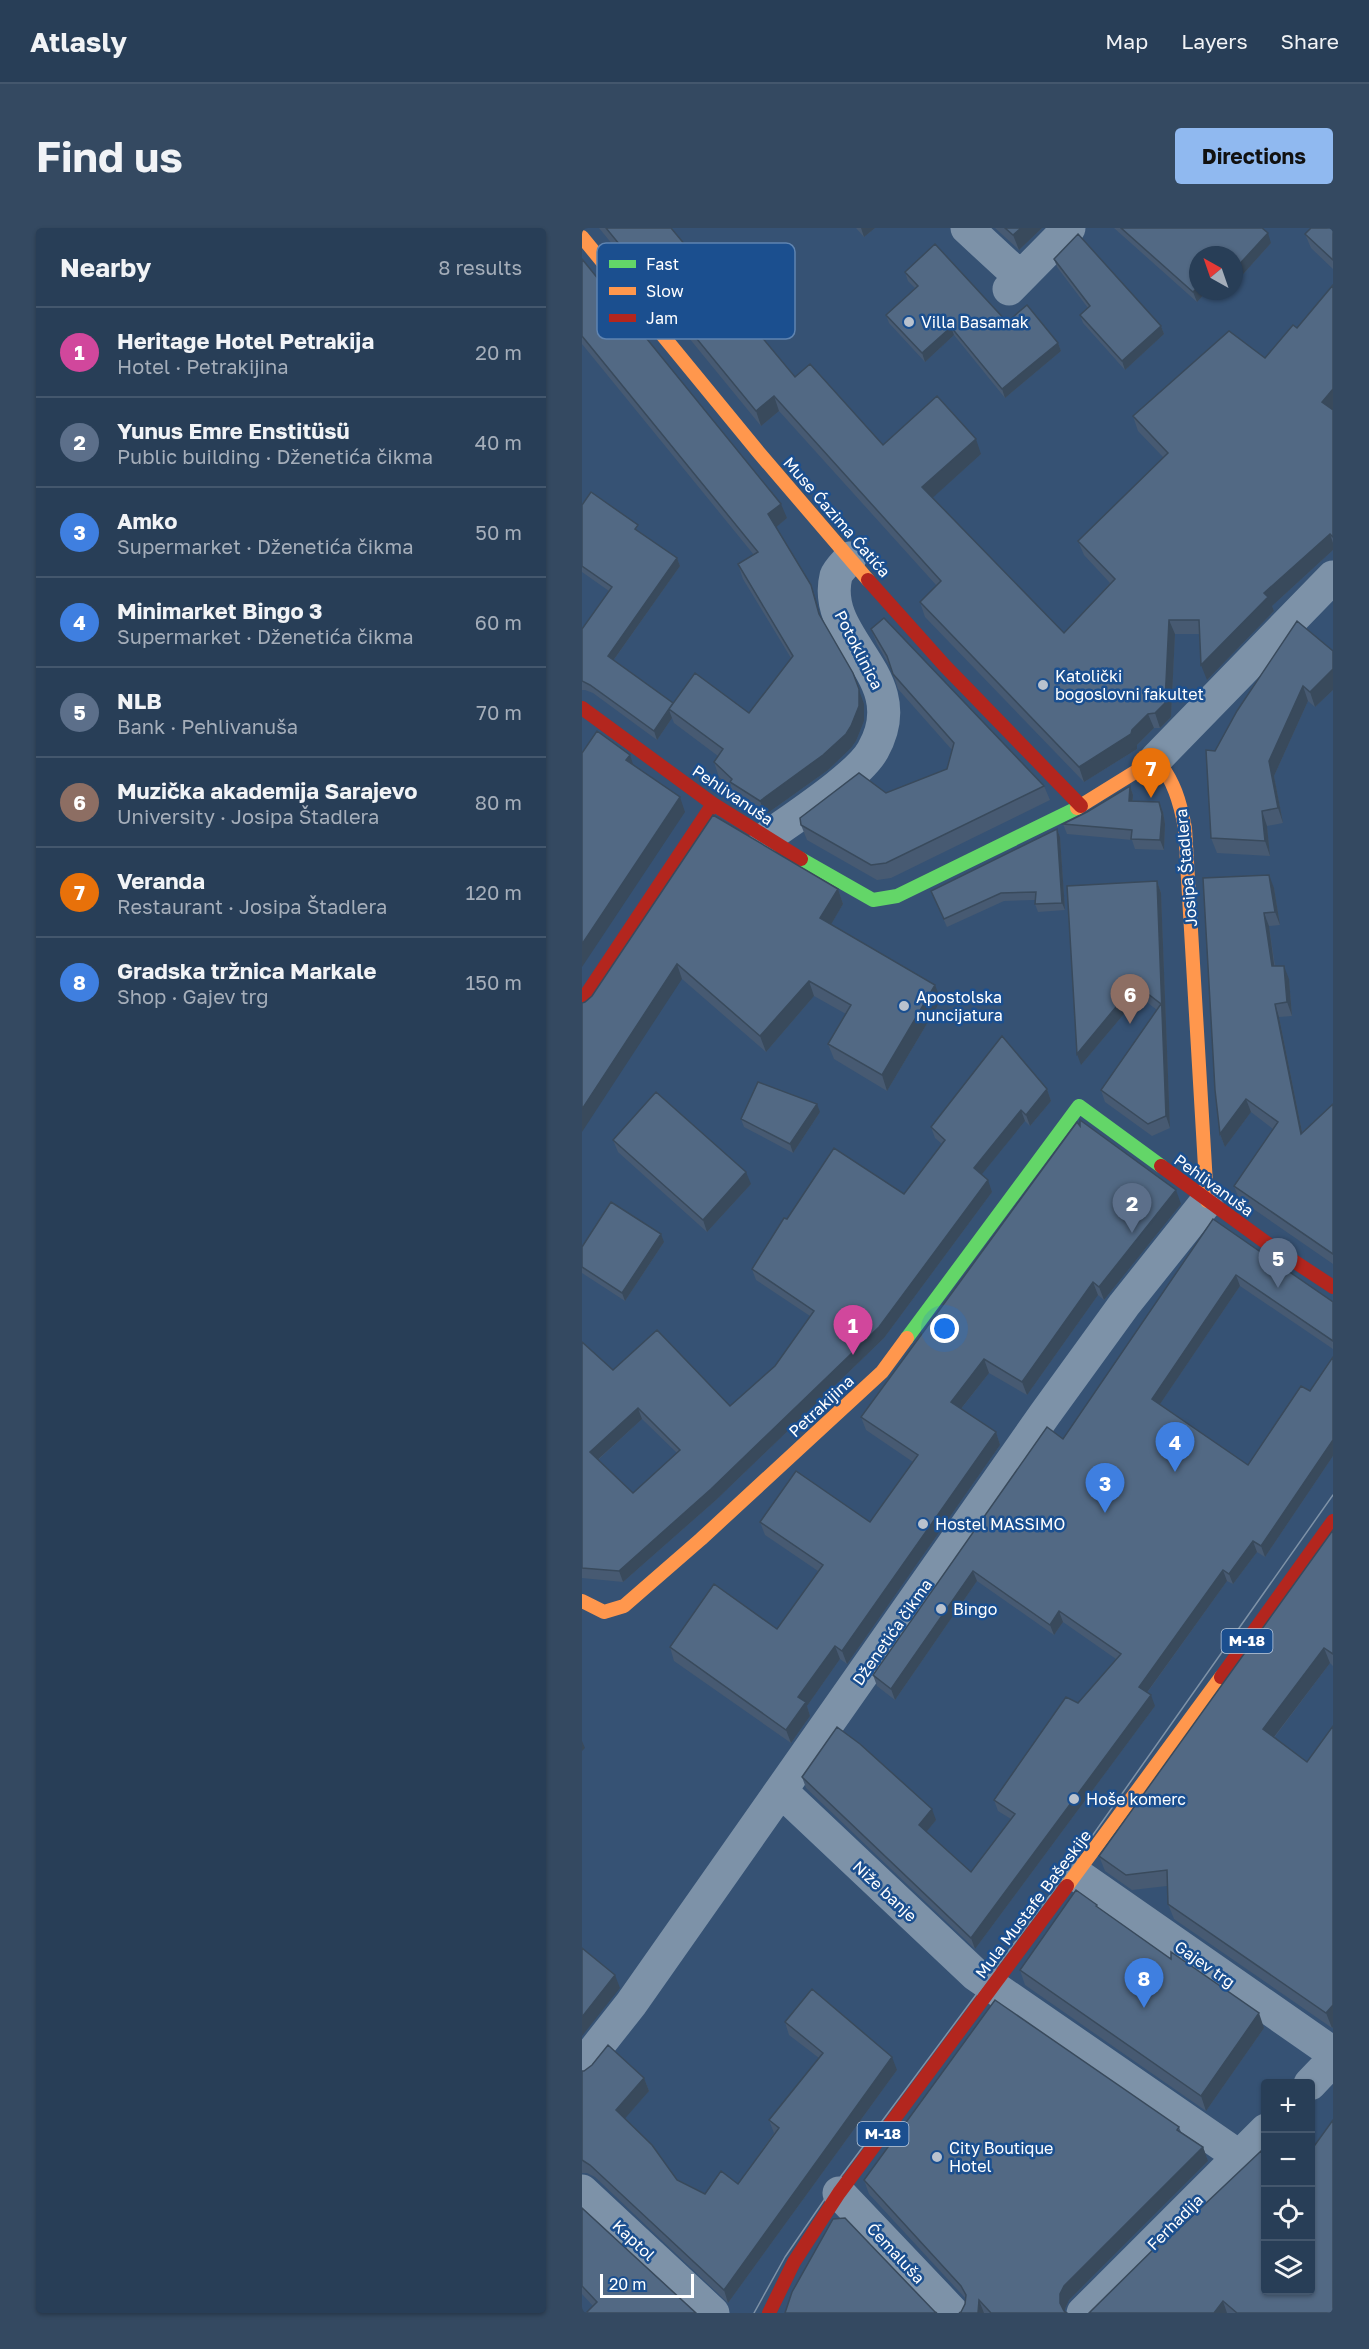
<!DOCTYPE html>
<meta charset="utf-8">
<style>
body{margin:0;font-family:"Golos Text",sans-serif;background:#344961;color:#f1f3f6}
.controls{position:absolute;right:18px;bottom:18px;display:grid;overflow:hidden;border-radius:6px;box-shadow:0 2px 4px #0004}
.controls button{width:54px;height:54px;display:grid;place-items:center;padding:0;border:0;border-bottom:2px solid #44576d;background:#283e57;color:#f1f3f6;font:30px sans-serif}
.compass{position:absolute;left:607px;top:18px;width:54px;height:54px;border-radius:50%;background:#283e57;box-shadow:0 2px 4px #0004;rotate:320deg}
.scale{position:absolute;left:18px;bottom:15px;width:94px;box-sizing:border-box;padding-left:6px;border:3px solid #fff;border-top:0;font-size:16px;line-height:21px;white-space:nowrap;color:#fff;-webkit-text-stroke:4px #1b4f8f;paint-order:stroke}
.you{position:absolute;left:363px;top:1101px;width:21px;height:21px;margin:-15px;border:4px solid #fff;border-radius:50%;background:#1a73e8;box-shadow:0 0 0 9px #1a73e833}
.badge{display:grid;place-items:center;width:39px;height:39px;border-radius:50%;background:#90b9f0;color:#fff;font-size:20px;font-weight:700}
.pin{position:absolute;translate:-50% -50px;filter:drop-shadow(0 2px 3px #0008)}
.pin::after{content:'';position:absolute;top:32px;width:21px;height:18px;background:inherit;clip-path:polygon(0 0,100% 0,50% 100%)}
.list{margin:0;padding:0;list-style:none}
h2{display:flex;justify-content:space-between;align-items:center;height:78px;margin:0;padding:0 24px;font-size:26px}
h2 small{font-size:20px;font-weight:400;color:#a5aeba}
.list li{display:grid;grid-template-columns:39px 1fr auto;gap:18px;align-items:center;box-sizing:border-box;height:90px;padding:0 24px;border-top:2px solid #44576d}
.list b{display:block;font-size:22px;white-space:nowrap}
.list p{margin:0;font-size:20px;white-space:nowrap;color:#a5aeba}
.list em{font-size:20px;font-style:normal;color:#a5aeba}
.icon{flex:none;width:33px;height:33px;fill:none;stroke:currentColor;stroke-width:2;stroke-linecap:round;stroke-linejoin:round}
.map{position:relative;flex:none;width:751px;height:2085px;overflow:hidden;border-radius:6px}
header{display:flex;align-items:center;gap:36px;box-sizing:border-box;height:84px;padding:0 30px;background:#283e57;border-bottom:2px solid #44576d}
header strong{font-size:28px}
nav{display:flex;gap:33px;margin-inline-start:auto;font-size:21px}
.intro{display:flex;align-items:center;justify-content:space-between;box-sizing:border-box;height:144px;padding:0 36px}
h1{margin:0;font-size:42px}
.button{padding:15px 27px;border-radius:6px;background:#90b9f0;color:#111;font-size:21px;font-weight:700}
main{display:flex;gap:36px;padding:0 36px}
aside{flex:1;background:#283e57;border-radius:6px;box-shadow:0 2px 4px #0004}
.map>svg:first-child{display:block}
.lines{fill:none;stroke-linecap:round;stroke-linejoin:round}
.street{stroke:#7d92a8;stroke-width:33}
.fast{stroke:#63d668;stroke-width:14}
.slow{stroke:#ff974d;stroke-width:14}
.jam{stroke:#b3261e;stroke-width:14}
.tram{stroke:#7e92a7;stroke-width:1.5}
.wall{fill:#475a72;fill-rule:evenodd}
.shaded-wall{fill:#394a5c}
.building{fill:#526984;stroke:#394a5c;stroke-width:1.5;fill-rule:evenodd}
.poi-dot{fill:#b9c2ce;stroke:#1b4f8f;stroke-width:2}
.labels{text-anchor:middle;stroke-width:5;stroke-linejoin:round;paint-order:stroke}
.shield{fill:#1b4f8f;stroke:#bbcadd;stroke-width:1.5}
.shield-label{font-size:15px;font-weight:bold;fill:#fff}
.poi-label{font-size:16px;fill:#fff;stroke:#1b4f8f;text-anchor:start}
.street-label{font-size:16px;fill:#fff;stroke:#1b4f8f}
.key{fill:#1b4f8f;stroke:#5f84b1;stroke-width:1.5}
.key-label{font-size:16px;fill:#fff}
</style>
<header>
<strong>Atlasly</strong>
<nav><a>Map</a><a>Layers</a><a>Share</a></nav>
</header>
<div class="intro"><h1>Find us</h1><a class="button">Directions</a></div>
<main>
<aside>
<h2>Nearby<small>8 results</small></h2>
<ul class="list">
<li><span class="badge" style="background:#d1479c">1</span><div><b>Heritage Hotel Petrakija</b><p>Hotel · Petrakijina</p></div><em>20 m</em></li>
<li><span class="badge" style="background:#5c6f8a">2</span><div><b>Yunus Emre Enstitüsü</b><p>Public building · Dženetića čikma</p></div><em>40 m</em></li>
<li><span class="badge" style="background:#3f7fe0">3</span><div><b>Amko</b><p>Supermarket · Dženetića čikma</p></div><em>50 m</em></li>
<li><span class="badge" style="background:#3f7fe0">4</span><div><b>Minimarket Bingo 3</b><p>Supermarket · Dženetića čikma</p></div><em>60 m</em></li>
<li><span class="badge" style="background:#5c6f8a">5</span><div><b>NLB</b><p>Bank · Pehlivanuša</p></div><em>70 m</em></li>
<li><span class="badge" style="background:#8d6e63">6</span><div><b>Muzička akademija Sarajevo</b><p>University · Josipa Štadlera</p></div><em>80 m</em></li>
<li><span class="badge" style="background:#e8710a">7</span><div><b>Veranda</b><p>Restaurant · Josipa Štadlera</p></div><em>120 m</em></li>
<li><span class="badge" style="background:#3f7fe0">8</span><div><b>Gradska tržnica Markale</b><p>Shop · Gajev trg</p></div><em>150 m</em></li>
</ul>
</aside>
<div class="map">
<svg width="751" height="2085" viewBox="0 0 751 2085">
<rect width="100%" height="100%" fill="#365274"/>
<g class="lines">
<path class="street" d="M385 0 438 49
M427 61 487 0
M574 531 751 349
M184 610C210 591 277 548 291 522 333 448 238 413 254 348 256 342 264 335 268 330
M199 1563 394 1747 658 1929
M494 1646 751 1825
M0 1838 49 1776 463 1186 542 1077 625 973
M728 1856 751 1832
M0 1963 131 2085
M257 1965 371 2085
M501 2085 684 1902"/>
<path class="fast" d="M219 631 291 672 315 668 495 580
M325 1110 497 878 579 938"/>
<path class="slow" d="M0 9 178 226 286 352
M495 580 574 531C592 552 598 574 603 600L625 973
M0 1373 22 1384 42 1378 119 1311 300 1144 325 1110
M485 1658 639 1449"/>
<path class="jam" d="M286 352 363 438 499 578
M0 480 131 576 219 631
M0 773 131 576
M579 938 686 1016 751 1059
M639 1449 751 1293
M187 2085 212 2034 257 1965 485 1658"/>
<path class="tram" d="M172 2085 203 2029 251 1959 472 1662 751 1267"/>
</g>
<path class="wall" d="M17 0H89L213 149 301 217 399 226 350 270 482 405 528 355 502 327 496 313 582 230 556 203 551 188 683 130 715 100 751 57V322L690 378 692 383 625 452 618 406H593L589 489 578 500H572L555 517V521L502 554 343 389 338 374 355 358 197 183 179 198Z
M274 0H293L282 9Z
M413 0H460L437 22Z
M532 0H680L689 15 654 54 652 53V27H616V63H625L615 74Z
M751 0V41L729 20 723 6Z
M0 31 205 290 194 299 229 357 239 390 282 476V493L274 513 269 520 246 542 183 587 154 568 152 563 137 549 132 534 136 528 92 495 90 490 75 512 11 465 3 462H0V401L27 363 0 344V277L58 304 95 330 98 338 31 433 91 475 167 485 209 430 161 351 156 336 172 327 0 116Z
M472 31 579 98 582 106 543 142 501 95 498 87 506 80 475 39Z
M323 44 425 94 476 115 479 123 423 170 372 107 343 134 307 95 304 87 333 60 326 53Z
M289 401 462 558 468 572 309 650 295 652 225 612 219 597 365 541 370 522 316 461 310 442 295 416Z
M751 423V462L733 479 726 473 692 548 701 595 685 598 688 628 635 625 629 610 633 523Z
M548 558 551 567V573L577 574 581 584 583 596 582 622 553 621 550 612 485 606 481 596 505 584Z
M475 601 478 609 483 682 456 684 453 676V672L422 673 365 699 349 663Z
M621 650 692 660 698 697 687 698 693 738 707 751 710 788 697 789 720 904 751 876V1036L657 971 652 958 691 901 669 884 643 919 638 906Z
M575 653 579 665 588 900 570 908 523 874 519 862 575 782 557 768 499 837Z
M256 661 261 676 249 696 359 772 305 863 252 831 246 816 264 786 232 768 184 824 100 751 3 774Z
M465 861 469 873 448 898 443 893 399 947 410 964 302 1110 134 1272 41 1354 0 1350V1114L31 1142 148 1178 193 1138 228 1088 174 1052 170 1041 205 991 322 966 360 916 353 910 349 899ZM60 1191 95 1225 51 1265 16 1232Z
M238 884 211 925 162 899 159 891Z
M498 898 599 976 522 1072 516 1067 445 1167 407 1145 379 1181 414 1204 418 1217 265 1436 258 1431 225 1478 228 1488 209 1515 92 1433 88 1419 195 1401 236 1343 183 1307 178 1294H288L331 1234 284 1202 279 1189Z
M31 912 169 956 125 1004 36 924Z
M631 991 751 1074V1121L658 1058 578 1176 666 1237 728 1163 751 1129V1228L683 1329 675 1324 651 1356 645 1353 565 1465 573 1478 393 1721 224 1560 220 1549 354 1592 344 1604 389 1644 429 1591 416 1583 412 1572 534 1431 481 1394 472 1407 395 1353 313 1472 295 1458 291 1447 481 1211Z
M82 1014 43 1073 0 1045V1019Z
M751 1302V1438L748 1435 692 1510 725 1534 751 1498V1799L750 1800 592 1691 586 1676 585 1658 550 1662 523 1643 517 1628Z
M516 1680 682 1800 624 1883 443 1757 438 1742Z
M203 1794 315 1842 146 2075 13 1949 5 1945H0V1843L62 1850 67 1863 43 1890 95 1952 123 1966 156 1956 192 1905 187 1892 237 1830 207 1807Z
M597 1899 599 1904 621 1919 626 1933 487 2072 483 2081V2084L485 2085H377L379 2084 383 2076 384 2071 287 1966 282 1952Z
M733 1917 751 2085H507L588 2005 589 2008 684 1928Z
M0 1980 114 2085 11 2078 0 2066Z"/>
<path class="shaded-wall" d="M279 0H293L282 9Z
M439 0H460L437 22 431 7Z
M686 5 689 15 654 54 652 50V42Z
M616 59V63H625L615 74 611 64Z
M579 98 582 106 543 142 540 133Z
M369 99 372 107 343 134 340 125Z
M476 115 479 123 423 170 420 161Z
M751 161V182L740 174Z
M192 168 197 183 179 198 174 183Z
M394 211 399 226 346 274 340 259Z
M199 276 205 290 192 301 186 286Z
M748 306 751 315V322L690 378 692 383 625 452 619 437 682 365Z
M95 330 98 338 28 437 26 428Z
M229 357 234 372 242 401 237 386Z
M587 392 593 406 589 489 578 500 573 485Z
M751 441V462L733 479 728 464Z
M271 445 282 476V493L274 513 269 520 246 542 183 587 178 573Z
M721 458 726 473 692 548 701 595 696 580 687 533Z
M87 482 90 490 75 512 72 503Z
M566 486 572 500 555 517V521L502 554 497 539 550 502Z
M48 527 53 542 44 532Z
M548 558 551 567 550 582 547 573Z
M98 569 103 584 0 739V716Z
M577 574 581 584 583 596 582 622 578 612Z
M680 583 685 598 688 628 683 613Z
M475 601 478 609 483 682 480 675Z
M687 647 692 660 698 697 693 684Z
M575 653 579 665 588 900 584 888Z
M256 661 261 676 244 705 238 690Z
M682 685 687 698 694 751 690 738Z
M95 736 100 751 0 904V881Z
M702 738 707 751 710 788 705 774Z
M227 753 232 768 184 824 178 808Z
M553 756 557 768 499 837 495 826Z
M353 757 359 772 305 863 300 847Z
M693 776 697 789 723 919 719 906Z
M465 861 469 873 448 898 444 887Z
M664 871 669 884 643 919 638 906Z
M235 876 238 884 211 925 208 916Z
M439 882 443 893 396 951 392 940Z
M164 944 169 956 125 1004 121 992Z
M406 952 410 964 302 1110 134 1272 41 1354 37 1343Z
M594 962 599 976 522 1072 517 1059Z
M79 1006 82 1014 43 1073 40 1065Z
M654 1047 658 1058 574 1182 570 1171Z
M511 1054 516 1067 445 1167 440 1154Z
M402 1131 407 1145 374 1187 369 1174Z
M56 1180 60 1191 12 1235 8 1224Z
M414 1204 418 1217 265 1436 260 1423Z
M751 1212V1228L683 1329 679 1318Z
M671 1313 675 1324 651 1356 647 1346Z
M641 1342 645 1353 561 1470 557 1459Z
M391 1343 395 1353 313 1472 309 1461Z
M477 1383 481 1394 472 1407 468 1397Z
M253 1418 258 1431 225 1478 228 1488 209 1515 204 1502 216 1469Z
M742 1420 748 1435 686 1517 681 1501Z
M569 1467 573 1478 393 1721 389 1710Z
M0 1513 3 1520 0 1523Z
M350 1581 354 1592 341 1608 337 1597Z
M33 1747 38 1760 0 1808V1789Z
M751 1777V1799L750 1800 744 1785Z
M677 1785 682 1800 624 1883 619 1868Z
M310 1829 315 1842 146 2075 142 2062Z
M62 1850 67 1863 39 1895 34 1882Z
M621 1919 626 1933 487 2072 483 2081V2085L478 2075V2066L482 2058Z
M397 2072 402 2085H396Z
M641 2073 645 2085H632Z"/>
<path class="building" d="M24 0H89L213 149 228 136 301 217 355 168 394 211 340 259 482 405 533 351 496 313 586 225 551 188 647 103 683 130 711 97 715 100 751 57V161L740 174 751 182V309L748 306 682 365 686 369 619 437 617 392H587L583 475 573 485 566 486 550 502 549 506 497 539 338 374 359 353 192 168 174 183Z
M423 0H439L431 7Z
M539 0H680L686 5 652 42V27H616V59L611 64Z
M729 0H751V32L723 6Z
M496 6 579 98 540 133 498 87 508 78 472 31Z
M353 16 425 94 445 77 476 115 420 161 369 99 340 125 304 87 336 58 323 44Z
M0 31 199 276 186 286 229 357 237 386 271 445 277 461V478L269 498 264 506 241 527 178 573 148 554 150 551 132 534 141 521 87 481 113 445 167 485 211 428 156 336 176 324 0 108Z
M9 264 56 297 53 301 95 330 26 428 91 475 72 503 8 457 0 453V401L30 359 0 338V277Z
M302 390 462 558 304 635 289 637 219 597 218 590 277 545 304 565 365 541 372 515 311 446 305 428 289 401Z
M715 393 751 423V441L728 464 721 458 687 533 696 580 680 583 683 613 629 610 624 522 633 523 655 483Z
M15 503 48 527 44 532 98 569 0 716V525Z
M548 558 547 573 577 574 580 586 578 612 549 611 550 602 481 596 505 584Z
M131 587 256 661 238 690 353 757 300 847 246 816 269 777 227 753 178 808 95 736 0 881V775L3 774 10 768Z
M475 601 480 675 453 676 454 664 419 665 362 691 349 663Z
M687 647 693 684 682 685 690 738H702L705 774 693 776 719 906 751 876V1026L652 958 696 894 664 871 638 906 633 862 621 650Z
M575 653 584 888 566 896 519 862 579 776 553 756 495 826 485 658Z
M420 808 465 861 444 887 439 882 392 940 406 952 297 1099 129 1261 37 1343 0 1340V1114L31 1142 75 1102 148 1178 193 1138 232 1083 170 1041 202 990 205 991 252 920 322 966 363 912 349 899ZM56 1180 98 1222 51 1265 8 1224Z
M176 854 235 876 208 916 159 891Z
M74 864 164 944 121 992 31 912Z
M498 892 594 962 517 1059 511 1054 440 1154 402 1131 369 1174 414 1204 260 1423 253 1418 216 1469 224 1474 204 1502 88 1419 132 1356 195 1401 241 1337 178 1294 214 1243 288 1294 336 1227 279 1189 495 894 498 898Z
M29 974 79 1006 40 1065 0 1039V1019Z
M631 991 751 1074V1113L654 1047 570 1171 666 1237 719 1158 728 1163 751 1129V1212L679 1318 671 1313 647 1346 641 1342 557 1459 569 1467 389 1710 220 1549 255 1499 278 1516 350 1581 337 1597 389 1644 433 1586 412 1572 484 1469 496 1475 539 1426 477 1383 468 1397 391 1343 309 1461 291 1447 465 1199 481 1211Z
M751 1302V1426L742 1420 681 1501 725 1534 751 1498V1777L744 1785 586 1676 585 1642 544 1647 517 1628Z
M494 1662 515 1677 514 1678 589 1731V1724L677 1785 619 1868 438 1742Z
M0 1720 33 1747 0 1789Z
M230 1761 310 1829 142 2062 8 1937 0 1932V1843H2L10 1837 26 1817 62 1850 34 1882 70 1917 95 1952 123 1966 139 1943 156 1956 197 1900 187 1892 241 1825 203 1794Z
M413 1772 597 1899 595 1902 621 1919 482 2058 478 2066V2075L482 2083 485 2085H409L397 2072 396 2085H377L379 2084 383 2076 384 2067 379 2058 282 1952Z
M751 1892V2085H655L641 2073 632 2085H507L588 2005 585 2012 679 1923 684 1928V2062H729V1914L733 1917Z
M0 1980 114 2085H4L15 2074 0 2058Z
M263 1990 353 2084 355 2085H203L210 2064 251 1991Z"/>
<g class="poi-dot">
<circle cx="327" cy="94" r="6"/>
<circle cx="461" cy="457" r="6"/>
<circle cx="322" cy="778" r="6"/>
<circle cx="341" cy="1296" r="6"/>
<circle cx="359" cy="1381" r="6"/>
<circle cx="492" cy="1571" r="6"/>
<circle cx="355" cy="1929" r="6"/>
</g>
<g class="labels">
<g class="shield">
<rect x="639.5" y="1401" width="51" height="24" rx="4.5"/>
<rect x="275.5" y="1894" width="51" height="24" rx="4.5"/>
</g>
<g class="shield-label">
<text x="665" y="1418">M-18</text>
<text x="301" y="1911">M-18</text>
</g>
<g class="poi-label">
<text x="339" y="100">Villa Basamak</text>
<text x="473" y="454">Katolički<tspan x="473" dy="18">bogoslovni fakultet</tspan></text>
<text x="334" y="775">Apostolska<tspan x="334" dy="18">nuncijatura</tspan></text>
<text x="353" y="1302">Hostel MASSIMO</text>
<text x="371" y="1387">Bingo</text>
<text x="504" y="1577">Hoše komerc</text>
<text x="367" y="1926">City Boutique<tspan x="367" dy="18">Hotel</tspan></text>
</g>
<g class="street-label">
<text transform="translate(255 289) rotate(49)" y="6">Muse Ćazima Ćatića</text>
<text transform="translate(277 422) rotate(63)" y="6">Potoklinica</text>
<text transform="translate(151 567) rotate(34)" y="6">Pehlivanuša</text>
<text transform="translate(604 640) rotate(-95)" y="6">Josipa Štadlera</text>
<text transform="translate(632 957) rotate(36)" y="6">Pehlivanuša</text>
<text transform="translate(239 1178) rotate(-43)" y="6">Petrakijina</text>
<text transform="translate(310 1404) rotate(-55)" y="6">Dženetića čikma</text>
<text transform="translate(303 1663) rotate(43)" y="6">Niže banje</text>
<text transform="translate(451 1676) rotate(-53)" y="6">Mula Mustafe Bašeskije</text>
<text transform="translate(623 1736) rotate(35)" y="6">Gajev trg</text>
<text transform="translate(593 1994) rotate(-45)" y="6">Ferhadija</text>
<text transform="translate(52 2012) rotate(43)" y="6">Kaptol</text>
<text transform="translate(314 2025) rotate(47)" y="6">Ćemaluša</text>
</g>
</g>
<rect x="15" y="15" width="198" height="96" rx="9" class="key"/>
<rect x="27" y="32" width="27" height="8" fill="#63d668"/>
<rect x="27" y="59" width="27" height="8" fill="#ff974d"/>
<rect x="27" y="86" width="27" height="8" fill="#b3261e"/>
<g class="key-label">
<text x="64" y="42">Fast</text>
<text x="64" y="69">Slow</text>
<text x="64" y="96">Jam</text>
</g>
</svg>
<div class="controls">
<button>+</button>
<button>−</button>
<button><svg class="icon" aria-label="locate" viewBox="0 0 24 24"><circle cx="12" cy="12" r="6"/><path d="M12 2v4M12 18v4M2 12h4M18 12h4"/></svg></button>
<button><svg class="icon" aria-label="layers" viewBox="0 0 24 24"><path d="M12 4l9 5-9 5-9-5zM3 14l9 5 9-5"/></svg></button>
</div>
<svg class="compass" viewBox="-18 -18 36 36"><path d="M0-13l5 13h-10z" fill="#e53935"/><path d="M0 13l5-13h-10z" fill="#a5aeba"/></svg>
<div class="scale">20 m</div>
<div class="you"></div>
<div class="pin badge" style="left:271px;top:1127px;background:#d1479c">1</div>
<div class="pin badge" style="left:550px;top:1005px;background:#5c6f8a">2</div>
<div class="pin badge" style="left:523px;top:1285px;background:#3f7fe0">3</div>
<div class="pin badge" style="left:593px;top:1244px;background:#3f7fe0">4</div>
<div class="pin badge" style="left:696px;top:1060px;background:#5c6f8a">5</div>
<div class="pin badge" style="left:548px;top:796px;background:#8d6e63">6</div>
<div class="pin badge" style="left:569px;top:570px;background:#e8710a">7</div>
<div class="pin badge" style="left:562px;top:1780px;background:#3f7fe0">8</div>
</div>
</main>
